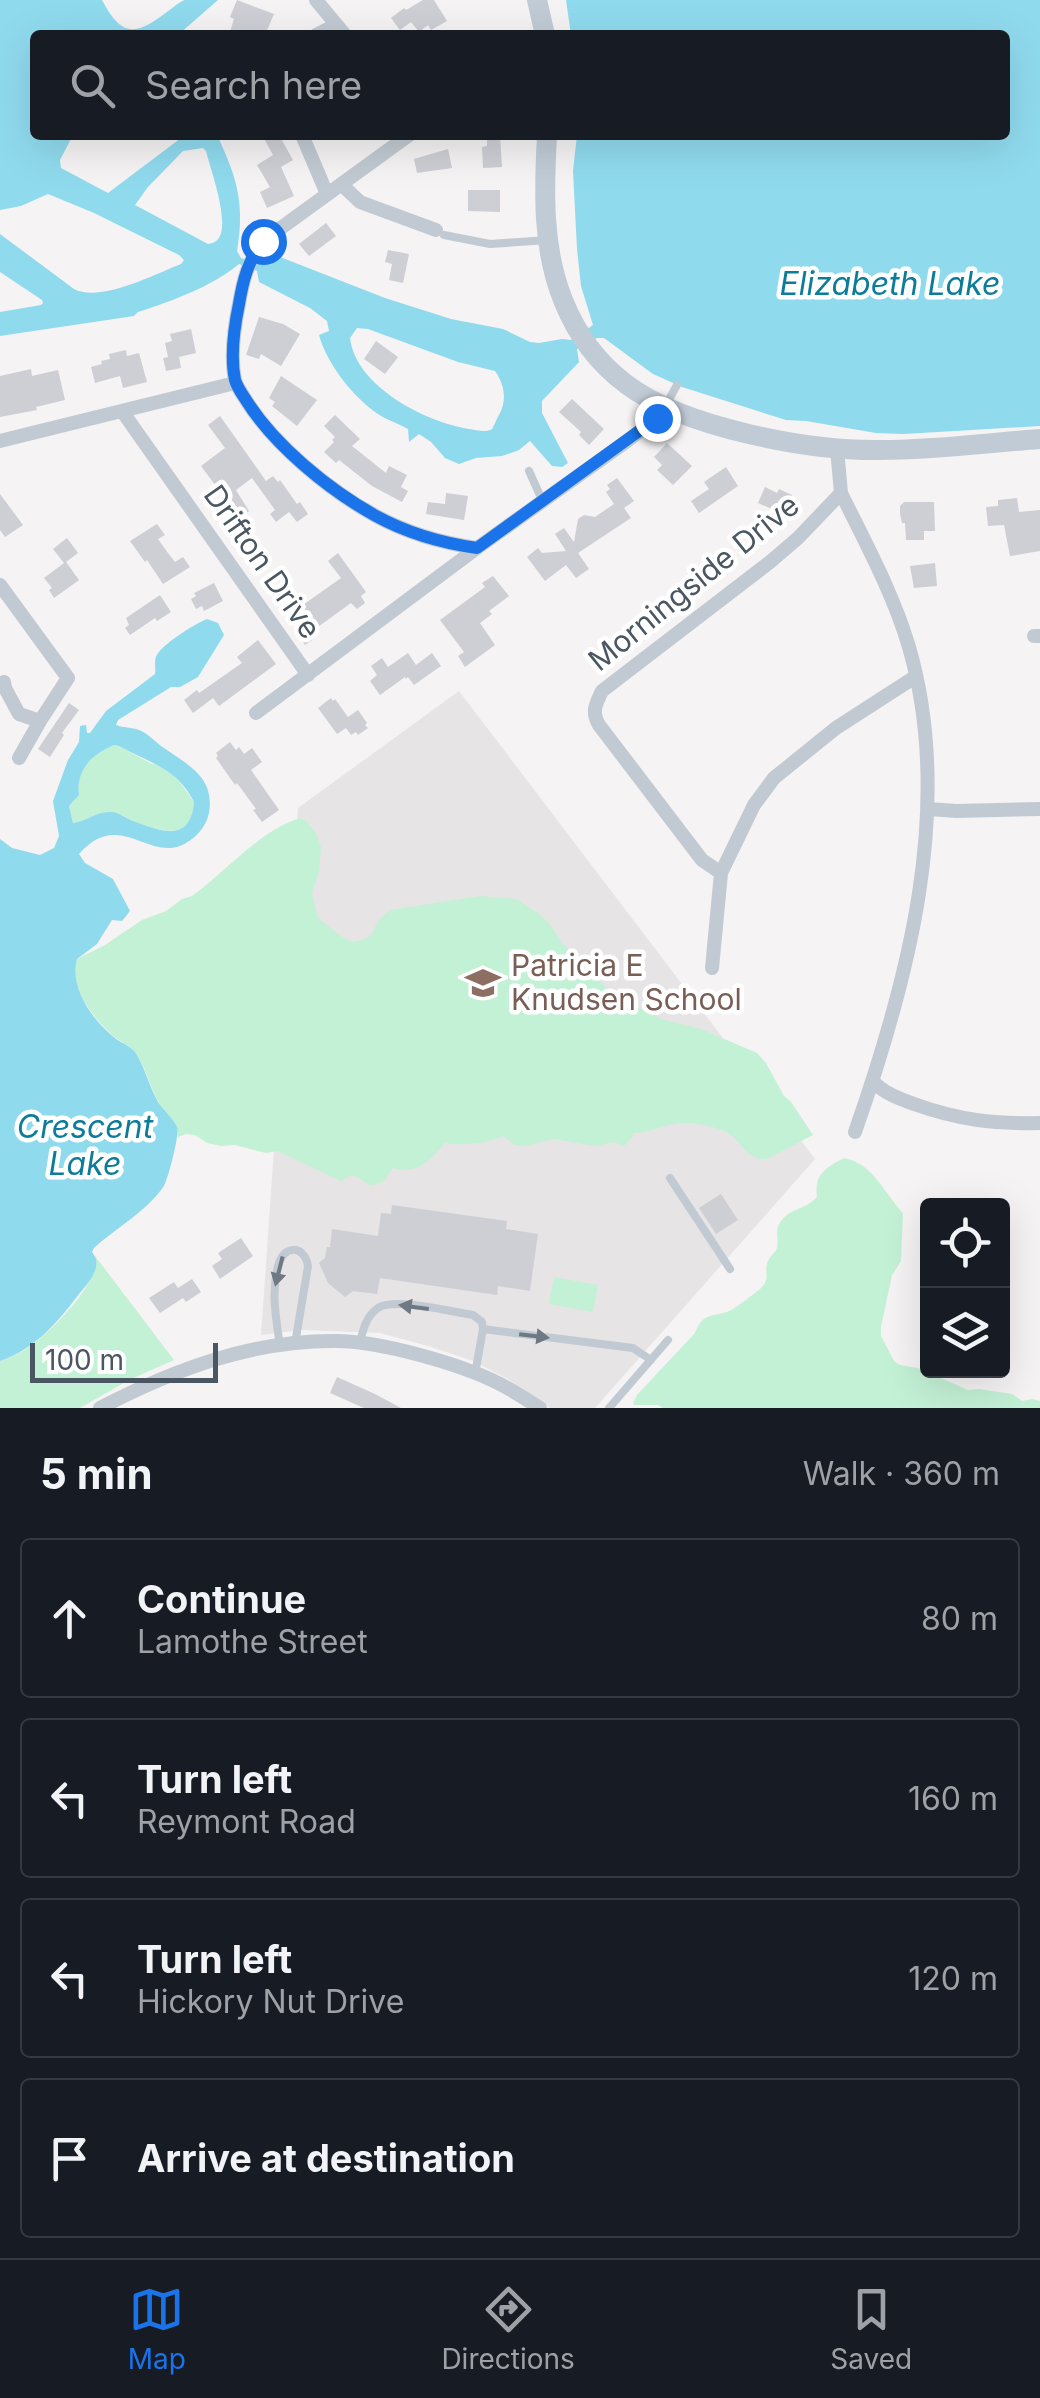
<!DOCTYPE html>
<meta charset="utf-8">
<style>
body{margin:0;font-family:Inter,sans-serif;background:#242831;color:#f1f3f6}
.controls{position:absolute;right:30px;bottom:30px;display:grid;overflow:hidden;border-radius:10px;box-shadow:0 10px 40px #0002}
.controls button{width:90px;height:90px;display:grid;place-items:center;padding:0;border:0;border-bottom:2px solid #363941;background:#171b24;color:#f1f3f6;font:50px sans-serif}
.scale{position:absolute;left:30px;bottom:25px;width:188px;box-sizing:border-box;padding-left:10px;border:5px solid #4a5661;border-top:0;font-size:28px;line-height:35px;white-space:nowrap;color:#4a5661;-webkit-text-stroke:8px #fff;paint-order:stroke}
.stop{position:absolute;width:30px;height:30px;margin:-22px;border:8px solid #1a73e8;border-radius:50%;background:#fff}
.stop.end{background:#1a73e8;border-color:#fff;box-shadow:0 2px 10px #0008}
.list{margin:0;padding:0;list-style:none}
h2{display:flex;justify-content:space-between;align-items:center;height:130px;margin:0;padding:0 40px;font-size:42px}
h2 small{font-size:32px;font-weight:400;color:#9ea1a6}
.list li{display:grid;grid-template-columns:65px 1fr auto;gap:30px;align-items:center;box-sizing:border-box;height:160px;margin:0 20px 20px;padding:0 20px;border:2px solid #363941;border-radius:10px}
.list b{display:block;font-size:38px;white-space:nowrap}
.list p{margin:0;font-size:32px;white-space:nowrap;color:#9ea1a6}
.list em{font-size:32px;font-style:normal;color:#9ea1a6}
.icon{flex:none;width:55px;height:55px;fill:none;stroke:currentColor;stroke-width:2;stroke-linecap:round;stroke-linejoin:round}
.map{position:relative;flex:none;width:1040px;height:1408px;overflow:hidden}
.search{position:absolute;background:#171b24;box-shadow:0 10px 40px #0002;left:30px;right:30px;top:30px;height:110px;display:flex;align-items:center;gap:25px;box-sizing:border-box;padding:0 35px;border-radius:10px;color:#9ea1a6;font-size:38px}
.sheet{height:850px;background:#171b24}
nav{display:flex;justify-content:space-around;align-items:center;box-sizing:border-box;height:140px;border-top:2px solid #363941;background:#171b24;font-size:28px;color:#9ea1a6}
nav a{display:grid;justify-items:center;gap:5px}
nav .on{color:#1a73e8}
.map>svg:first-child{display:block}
.education{fill:#e6e4e5}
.green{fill:#c3f1d5}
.water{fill:#90daee;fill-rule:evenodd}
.building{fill:#cdcfd5}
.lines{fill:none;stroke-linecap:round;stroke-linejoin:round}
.service{stroke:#c1cad2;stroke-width:8}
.minor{stroke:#c1cad2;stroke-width:14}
.secondary{stroke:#c1cbd6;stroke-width:20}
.oneway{fill:#6e7983}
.route{stroke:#1a73e8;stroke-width:12}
.labels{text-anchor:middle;stroke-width:9;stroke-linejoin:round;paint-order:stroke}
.street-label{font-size:30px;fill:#4a5661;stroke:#fff}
.education-label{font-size:30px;fill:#785e54;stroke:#fff;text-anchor:start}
.water-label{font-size:32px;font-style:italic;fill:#0c7c9b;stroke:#fff}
</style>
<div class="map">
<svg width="1040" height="1408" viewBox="0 0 1040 1408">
<rect width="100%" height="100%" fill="#f5f3f3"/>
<path class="education" d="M459 691 815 1159 595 1408H550L508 1379 473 1361 428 1346 380 1333 302 1330 261 1335 298 808Z"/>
<path class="green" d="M114 745 119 746 150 763 165 767 179 781 194 802C190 843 162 831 134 822 129 820 125 815 120 815 110 813 86 823 73 823L69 806 79 795C76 769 91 755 114 745Z
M300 818 306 821 316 833 321 847 319 872 312 893 318 918 341 936 352 942 363 940 372 934 378 921 390 910 480 896 516 899 538 913 549 923 563 944 610 991 629 1003 661 1019 701 1029 757 1053 766 1063 784 1096 791 1102 813 1135 767 1159C744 1161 742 1137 722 1130 704 1123 683 1121 665 1126 654 1129 645 1133 633 1133L632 1138 624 1146 614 1142 595 1146 554 1139 524 1146 515 1145 503 1136C484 1144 466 1146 445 1143 430 1160 418 1175 393 1168L385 1180 372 1186C365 1184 358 1174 350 1176 347 1177 345 1180 341 1181L278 1151 266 1153 235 1145 221 1146 207 1143 195 1135 186 1134 178 1137C177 1125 171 1120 164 1111 151 1093 148 1071 136 1054 130 1045 118 1041 111 1034 91 1015 69 987 77 959L105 945 142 920 166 911 182 899 192 896C227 871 259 831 300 818Z
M844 1158C874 1164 884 1193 903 1213L901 1261 892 1275 881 1327V1336L894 1361 900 1365 918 1368 968 1390 979 1389 1012 1394 1022 1401 1032 1399 1040 1401V1408H663L658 1405H634L633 1403 637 1395 695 1333C704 1309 716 1319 733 1309 741 1304 751 1296 759 1290 772 1278 763 1274 768 1261 770 1256 775 1253 777 1248 779 1239 775 1233 779 1224 788 1208 806 1210 817 1197 814 1175 825 1168 844 1158Z
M95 1256 174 1360 129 1380 80 1408H0V1361C8 1358 15 1356 23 1351 46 1337 101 1284 95 1256Z
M554 1277 598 1285 593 1312 549 1304Z"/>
<path class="water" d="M0 0H102C124 42 139 33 171 9 175 6 181 1 185 0 195 0 208 0 218 0L178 35H35V135H73L60 160 61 168 108 193 185 135H217C237 178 245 202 237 251L241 258 259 264 262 259 275 255 385 298 451 319 503 329 530 342 539 343 562 339 571 340 593 325 581 286 577 249 573 171 577 135H1005V35H571L566 0H1040V426L904 434 876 433 806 421 786 420 682 387 653 374 604 338H597L577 349 579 362 542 401V413L568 463 562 467 552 466 530 441 519 450 502 456 476 458 459 464 445 458 431 442 419 434 409 442 408 429C398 423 386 420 378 414 353 397 327 364 319 335L329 331 327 321 310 308 259 282 257 271 239 264C211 287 172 301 138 312L134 316 0 336V312L41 305 43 303 42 300 0 272V234L74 289C100 303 155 274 181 264L184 260 179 255 94 213 48 194 21 206 0 210ZM203 148 206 151C210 168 233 229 216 241 214 243 211 243 208 244L135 205 148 187 183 151ZM357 328 368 329 458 362 495 371C505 385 507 401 499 415 498 416 493 428 492 429 486 433 476 430 469 429 426 422 356 387 350 338Z
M207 619 218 623 224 635 198 677 180 687H171L163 692 118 720 116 725C124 728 131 727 139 730 148 733 155 742 164 748 188 765 215 777 209 813 206 828 194 840 180 846 145 858 118 810 79 854L85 863 113 879 130 911 122 921 112 920 97 944 77 959C69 988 93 1021 116 1039 122 1043 130 1046 135 1052 145 1067 149 1086 158 1102 163 1110 173 1118 177 1127 180 1134 168 1179 164 1186 147 1211 116 1228 94 1248L92 1252C96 1258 97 1259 96 1267 94 1277 85 1287 79 1294 58 1322 34 1350 0 1361V839L12 848 40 855 54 848 59 836 53 801 68 760 79 742 80 726 86 725 87 733H90L106 711 155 674C156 668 154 662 156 657 160 645 195 624 207 619ZM114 745 119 746C150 763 177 768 194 802 190 844 160 831 133 821 125 818 119 812 111 812 97 811 85 822 73 823L69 806 79 795C76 770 91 755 114 745Z"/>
<path class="building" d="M237 0 274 14 265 35H229L234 19 230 17Z
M423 0H434L447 21 431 30 428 25 419 32 411 22 400 30 391 18 404 8 406 10Z
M262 135H279L293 160 281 167 294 196 267 208 260 192 270 187 257 165 273 155Z
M487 135H500L502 167 483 168 482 147 487 146Z
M448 149 452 168 417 173 414 159Z
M468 190H500V212L468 211Z
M326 223 336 236 309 256 299 244Z
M388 250 409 254 403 283 389 280 392 264 385 262Z
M259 317 283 324 300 334 281 366 261 354 259 359 246 355Z
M191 329 196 353 179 357 181 368 166 371 163 358 168 357 165 343 172 341 170 334Z
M376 341 398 357 385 374 364 359Z
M126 350 127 356 139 353 147 382 123 388 120 376 95 383 91 367 102 364 101 361 110 359 109 354Z
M31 369 32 376 58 370 65 400 36 407 37 410 0 417V376Z
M281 376 317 400 297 426 272 406 275 402 269 398Z
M572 399 604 429 589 445 579 435 581 432 559 412Z
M335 415 360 439 352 446 386 473 389 466 407 475 401 487 408 491 402 502 372 486 339 460 336 463 324 452 334 442 332 440 335 437 324 426Z
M220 416 266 481 273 476 278 482 280 480 297 504 300 502 308 514 297 522 289 512 276 522 270 514 275 510 252 478 236 490 249 511 234 522 225 509 230 505 201 466 225 448 208 425Z
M667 443 692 466 673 485 657 470 662 465 654 457Z
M726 467 738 486 699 513 691 501 709 489 704 482Z
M617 478 634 501 624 508 631 518 578 553 589 569 576 578 566 565 545 581 527 557 538 548 542 553 566 551 555 534 564 528 574 542 578 519 584 515 595 517 614 504 606 492 610 489 607 485Z
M765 487 777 493 779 489 792 495 780 522 771 518 774 510 758 503Z
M446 493 468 496 464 520 426 514 428 502 445 504Z
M0 494 23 525 5 537 0 530Z
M1017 498 1019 512 1040 510V551L1010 556 1004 525 988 526 986 507 998 506V500Z
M904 502H934L935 531H924V540H906L905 523H902L900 514V506Z
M157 524 165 535 158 539 168 553 175 562 183 557 190 567 163 584 147 560 145 562 130 541Z
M67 538 78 553 66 562 79 580 54 598 49 590 52 588 44 578 64 563 53 549Z
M338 553 366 592 361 596 365 603 357 609 351 603 311 632 315 638 305 645 297 634 304 628 293 612 341 578 328 561Z
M935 563 937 586 914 588 910 566Z
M493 576 509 596 489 611 492 614 480 623 495 645 465 667 458 656 464 652 440 620 485 587 482 583Z
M214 583 223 601 204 611 202 606 196 609 191 599 196 596 194 593Z
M160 595 171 612 157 621 155 618 130 635 125 628 129 625 126 618Z
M258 640 276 664 219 706 213 698 193 713 184 700 197 690 199 693 242 663 237 657Z
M408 653 416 665 432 653 441 666 414 685 408 677 406 679 405 677 380 695 370 681 377 675 371 666 382 658 388 667Z
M331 698 333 701 335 699 348 717 358 710 367 723 365 725 368 728 358 735 356 732 351 735 346 728 337 734 318 708Z
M69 703 79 710 62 733 64 735 50 757 38 749Z
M230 742 236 750 239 747 244 754 252 748 262 762 251 770 279 810 262 822 253 810 256 809 237 783 235 785 216 758 218 756 216 753Z
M721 1194 738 1220 716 1234 699 1208Z
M392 1205 507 1221 506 1229 538 1234 530 1291 498 1286 497 1295 380 1278 377 1294 353 1291 345 1297 328 1283 319 1263 325 1258 327 1247H330L332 1229 378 1236 381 1213 391 1214Z
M241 1238 253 1256 220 1279 212 1266 222 1259 218 1253Z
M192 1279 201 1292 186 1302 183 1298 160 1313 149 1298 174 1282 178 1288Z
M337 1377 375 1394 401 1408H364L330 1393Z"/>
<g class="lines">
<path class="service" d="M444 235 490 244 548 240
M667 403 677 385
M529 471 543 502
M670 1178 730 1269
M360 1343C363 1330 366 1316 378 1308 394 1297 452 1312 473 1315L482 1322 483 1329
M280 1346C276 1319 271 1293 278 1266 283 1245 304 1244 308 1266L295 1344
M475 1374 483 1329 633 1348 651 1360
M609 1408 668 1340"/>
<path class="minor" d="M316 0 345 35
M316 35 336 25
M302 135 327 194
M409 135 263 241C248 261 243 280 239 304 234 328 230 356 235 380 237 387 242 394 246 400 274 445 330 491 376 516 407 533 442 543 477 548
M341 184 360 202 436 230
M122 411 308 675
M0 441 235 383
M841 493C866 544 893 593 909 647 955 806 908 981 855 1132
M0 585 68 678 40 721 19 714 5 688 4 682
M1034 636H1040
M256 713 477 548 627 441 657 418 665 407
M19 758 40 721
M929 809 956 811 1040 809
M721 873 702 860 599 725C591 711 596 704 602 691L770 562 798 538 841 493 837 449
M712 968 721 873 754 805 774 778 836 728 915 677
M873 1081C883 1093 900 1099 914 1104 959 1120 993 1124 1040 1123
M100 1408C173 1370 252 1340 336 1341 380 1341 461 1364 500 1384 514 1391 527 1400 540 1408"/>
<path class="secondary" d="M537 0 545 35
M547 135C544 190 542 248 563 300 576 333 598 363 626 384 684 428 809 451 881 450 934 450 987 443 1040 439"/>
</g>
<defs><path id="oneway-solid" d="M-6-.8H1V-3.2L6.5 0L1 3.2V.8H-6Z" transform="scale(2.5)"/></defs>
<g class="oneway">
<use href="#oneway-solid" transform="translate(279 1271) rotate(104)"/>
<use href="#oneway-solid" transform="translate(414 1307) rotate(-172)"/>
<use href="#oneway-solid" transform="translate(534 1336) rotate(7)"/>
</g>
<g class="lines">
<path class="route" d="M263 241C248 261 243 280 239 304 234 328 230 356 235 380 237 387 242 394 246 400 274 445 329 490 376 516 407 533 442 543 477 548L657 418"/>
</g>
<defs>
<symbol id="school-bare" viewBox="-9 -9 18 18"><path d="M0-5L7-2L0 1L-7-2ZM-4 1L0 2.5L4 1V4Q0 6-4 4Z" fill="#8d6e63" stroke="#fff" stroke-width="2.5" paint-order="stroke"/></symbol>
</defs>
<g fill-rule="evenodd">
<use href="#school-bare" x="458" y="958" width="50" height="50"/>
</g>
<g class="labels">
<g class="street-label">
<text transform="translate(262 562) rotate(55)" y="10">Drifton Drive</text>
<text transform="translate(694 583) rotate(-39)" y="10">Morningside Drive</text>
</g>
<g class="education-label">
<text x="511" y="976">Patricia E<tspan x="511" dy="34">Knudsen School</tspan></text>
</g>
<g class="water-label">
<text x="890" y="295">Elizabeth Lake</text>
<text x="85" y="1138">Crescent<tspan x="85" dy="37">Lake</tspan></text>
</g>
</g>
</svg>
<div class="controls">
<button><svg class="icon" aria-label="locate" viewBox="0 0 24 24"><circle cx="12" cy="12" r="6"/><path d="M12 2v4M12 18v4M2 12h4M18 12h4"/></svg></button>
<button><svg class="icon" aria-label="layers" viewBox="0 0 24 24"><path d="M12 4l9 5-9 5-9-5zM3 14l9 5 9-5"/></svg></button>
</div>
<div class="scale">100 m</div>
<div class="stop" style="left:263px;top:241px"></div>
<div class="stop end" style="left:657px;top:418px"></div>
<div class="search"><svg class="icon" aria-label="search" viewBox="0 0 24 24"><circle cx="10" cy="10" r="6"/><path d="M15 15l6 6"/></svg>Search here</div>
</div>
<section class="sheet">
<h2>5 min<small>Walk · 360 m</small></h2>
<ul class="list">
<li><svg class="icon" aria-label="ahead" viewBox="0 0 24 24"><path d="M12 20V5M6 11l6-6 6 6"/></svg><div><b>Continue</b><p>Lamothe Street</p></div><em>80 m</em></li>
<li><svg class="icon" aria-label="left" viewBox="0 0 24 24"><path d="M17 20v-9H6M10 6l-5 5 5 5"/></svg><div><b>Turn left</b><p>Reymont Road</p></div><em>160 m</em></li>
<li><svg class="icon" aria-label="left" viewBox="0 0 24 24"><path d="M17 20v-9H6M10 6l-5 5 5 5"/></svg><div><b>Turn left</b><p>Hickory Nut Drive</p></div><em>120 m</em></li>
<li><svg class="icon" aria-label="arrive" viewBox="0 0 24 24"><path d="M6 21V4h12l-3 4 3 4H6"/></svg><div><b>Arrive at destination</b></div></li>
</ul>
</section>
<nav>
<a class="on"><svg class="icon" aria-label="map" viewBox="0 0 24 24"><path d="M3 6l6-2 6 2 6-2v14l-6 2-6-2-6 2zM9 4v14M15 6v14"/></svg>Map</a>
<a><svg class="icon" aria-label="directions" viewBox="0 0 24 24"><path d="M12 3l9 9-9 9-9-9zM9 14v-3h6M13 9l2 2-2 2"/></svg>Directions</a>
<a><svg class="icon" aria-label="saved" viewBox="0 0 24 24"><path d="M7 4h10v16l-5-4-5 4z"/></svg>Saved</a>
</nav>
